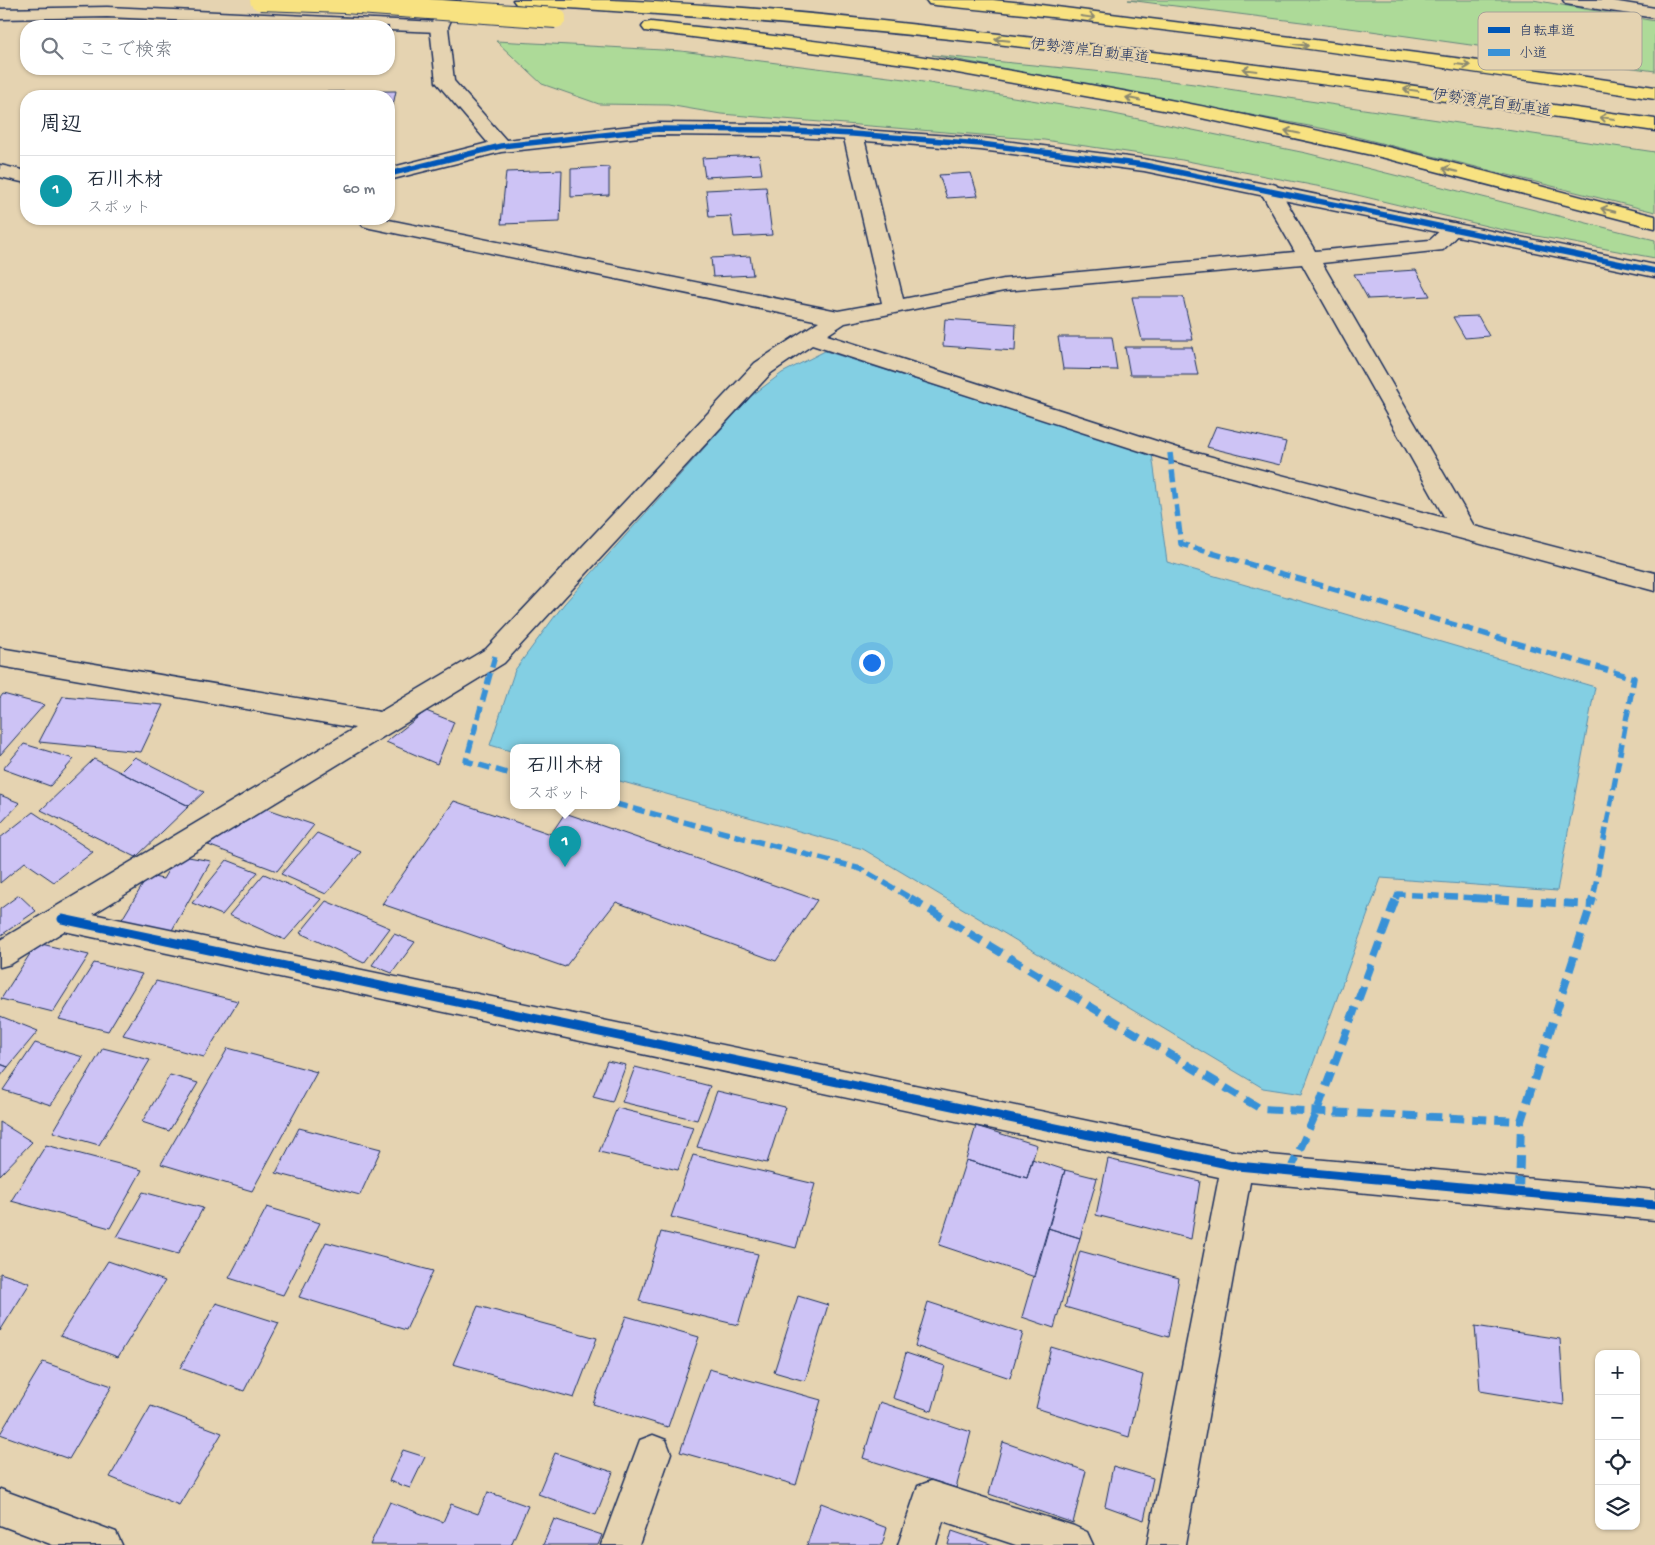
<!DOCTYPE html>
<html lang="ja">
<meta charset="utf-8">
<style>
body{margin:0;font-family:"Gochi Hand","Klee One",sans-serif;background:#f6f6f7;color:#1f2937}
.controls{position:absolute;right:15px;bottom:15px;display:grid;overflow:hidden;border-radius:10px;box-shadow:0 1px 4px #0004}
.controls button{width:45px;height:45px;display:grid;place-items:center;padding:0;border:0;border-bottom:1px solid #e0e1e3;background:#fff;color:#1f2937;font:25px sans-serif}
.you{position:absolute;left:871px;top:662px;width:18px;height:18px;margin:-12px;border:4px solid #fff;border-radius:50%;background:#1a73e8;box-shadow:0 0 0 8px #1a73e833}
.badge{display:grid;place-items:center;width:32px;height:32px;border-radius:50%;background:#1a73e8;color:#fff;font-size:16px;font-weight:700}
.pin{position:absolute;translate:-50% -41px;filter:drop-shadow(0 1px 2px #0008)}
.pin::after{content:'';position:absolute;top:26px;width:18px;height:15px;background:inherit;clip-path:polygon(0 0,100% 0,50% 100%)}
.popup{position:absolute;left:510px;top:744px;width:110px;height:65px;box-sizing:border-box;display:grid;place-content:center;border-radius:10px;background:#fff;filter:drop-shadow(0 1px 4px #0005);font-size:16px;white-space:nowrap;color:#747a83}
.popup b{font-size:19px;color:#1f2937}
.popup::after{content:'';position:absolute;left:50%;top:100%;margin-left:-10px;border:10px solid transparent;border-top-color:#fff}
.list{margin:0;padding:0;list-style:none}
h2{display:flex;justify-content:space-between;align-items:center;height:65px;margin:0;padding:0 20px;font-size:21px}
h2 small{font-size:16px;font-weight:400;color:#747a83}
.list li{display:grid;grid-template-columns:32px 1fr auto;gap:15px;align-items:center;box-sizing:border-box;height:70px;padding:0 20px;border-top:1px solid #e0e1e3}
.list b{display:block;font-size:19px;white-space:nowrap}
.list p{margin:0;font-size:16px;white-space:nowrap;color:#747a83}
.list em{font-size:16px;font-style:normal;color:#747a83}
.icon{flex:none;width:28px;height:28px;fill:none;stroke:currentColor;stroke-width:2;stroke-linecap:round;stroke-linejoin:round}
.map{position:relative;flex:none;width:1655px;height:1545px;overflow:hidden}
.search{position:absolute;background:#fff;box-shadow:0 1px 4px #0004;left:20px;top:20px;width:375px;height:55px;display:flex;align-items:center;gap:12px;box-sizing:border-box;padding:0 18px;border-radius:20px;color:#747a83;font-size:19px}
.panel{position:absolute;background:#fff;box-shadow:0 1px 4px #0004;left:20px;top:90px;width:375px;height:135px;border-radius:20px}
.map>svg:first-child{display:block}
.green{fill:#adda98;stroke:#64847b}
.water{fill:#83cfe3;stroke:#598fae}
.building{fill:#cdc3f5;stroke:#1b2f5e}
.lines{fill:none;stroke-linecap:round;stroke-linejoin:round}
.minor-casing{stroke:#1b2f5e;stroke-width:3}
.tertiary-casing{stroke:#1b2f5e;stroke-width:3}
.motorway-casing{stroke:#1b2f5e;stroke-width:3}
.minor{fill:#e5d3b1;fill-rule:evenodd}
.tertiary{fill:#e5d3b1;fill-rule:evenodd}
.motorway{fill:#f8e281;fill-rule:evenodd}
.motorway-bridge-casing{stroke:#1b2f5e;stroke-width:22;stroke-linecap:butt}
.motorway-bridge{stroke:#f8e281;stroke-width:20}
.quiet-far1{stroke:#3891d7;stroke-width:5.5;stroke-dasharray:12 5.5;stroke-linecap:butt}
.quiet{stroke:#3891d7;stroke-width:8;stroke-dasharray:15 8;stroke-linecap:butt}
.cycleway-far1-casing{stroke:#e5d3b1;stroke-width:8}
.cycleway-casing{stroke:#e5d3b1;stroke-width:12}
.cycleway-far1{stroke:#0057b8;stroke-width:5.5}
.cycleway{stroke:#0057b8;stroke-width:9}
.oneway{stroke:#8a8870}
.labels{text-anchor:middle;stroke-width:5;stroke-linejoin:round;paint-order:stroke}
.far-street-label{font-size:15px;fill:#1b2f5e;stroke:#e5d3b1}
.key{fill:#e5d3b1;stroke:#a8a298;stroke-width:1}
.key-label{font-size:14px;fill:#1b2f5e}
</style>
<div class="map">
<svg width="1655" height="1545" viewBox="0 0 1655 1545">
<rect width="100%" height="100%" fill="#e5d3b1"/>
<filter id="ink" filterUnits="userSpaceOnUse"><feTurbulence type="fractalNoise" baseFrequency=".02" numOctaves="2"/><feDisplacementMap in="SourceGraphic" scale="10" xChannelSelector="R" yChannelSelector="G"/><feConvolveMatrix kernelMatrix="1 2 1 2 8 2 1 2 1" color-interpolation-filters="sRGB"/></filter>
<g filter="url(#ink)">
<path class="green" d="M1128 0H1533L1655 21V71L1357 29Z
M496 41 681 51 905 79 1109 113 1306 153 1655 240V258L1499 229 1332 189 1182 160 1044 140 721 114 668 105 599 104 542 84Z
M932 55 1094 71 1194 84 1655 152V212L1325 129Z"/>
<path class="water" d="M825 351 1152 454 1167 562 1595 687 1557 891 1381 878 1302 1094 1263 1088 863 849 616 780V748H514V752L490 745 515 670 564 604 750 397 782 373Z"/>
<path class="building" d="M396 91 392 110H389V96H312L314 92Z
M759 155 762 174 705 177 702 158Z
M609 167V195L571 197V169Z
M562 170 560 222 501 224 506 172Z
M971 173 978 196 947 198 939 175Z
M766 187 772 235 734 237 731 216 709 217 706 190Z
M750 256 753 275 713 277 711 258Z
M1416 270 1430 296 1368 299 1354 274Z
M1132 297H1183L1193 340H1142Z
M1478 316 1489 336 1465 338 1453 317Z
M945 319 1016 324 1015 351 943 346Z
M1058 337H1112L1117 370 1063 369Z
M1125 347H1192L1198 375H1130Z
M1216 426 1286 442 1280 465 1207 447Z
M3 694 44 705 0 755V698Z
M63 696 163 705 141 752 39 742Z
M426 711 454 722 437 764 386 742Z
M24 744 74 759 50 786 3 769Z
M135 757 204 792 189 806 120 772Z
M94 759 120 772 189 806 136 857 41 810Z
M0 795 20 803 0 824Z
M454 801 551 834 565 813 817 900 776 961 616 902 565 967 382 904Z
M265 808 314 825 277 871 208 845Z
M33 812 93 852 54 882 25 862 0 883V838Z
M317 833 361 852 326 894 281 874Z
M177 855 211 861 171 932 121 921 148 876 163 879Z
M227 860 258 872 222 915 192 903Z
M264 874 321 899 285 940 229 915Z
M19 895 36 911 0 936V909Z
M326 901 390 928 364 963 300 933Z
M394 934 415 942 392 973 372 965Z
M37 943 89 955 53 1012 1 999Z
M94 963 142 974 108 1031 59 1019Z
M156 981 238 1001 204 1057 123 1035Z
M0 1016 38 1031 8 1067 0 1064Z
M35 1043 83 1057 51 1105 3 1090Z
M103 1048 150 1060 99 1145 53 1132Z
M228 1048 317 1072 252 1191 161 1164Z
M607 1061 626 1065 612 1102 593 1097Z
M0 1064 8 1067 0 1077Z
M635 1067 710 1086 697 1120 622 1102Z
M170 1075 198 1083 169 1131 142 1122Z
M717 1091 785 1107 767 1163 697 1147Z
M617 1108 693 1127 678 1170 599 1152Z
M0 1122 32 1142 0 1175Z
M976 1126 1037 1145 1027 1178 966 1160Z
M299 1128 381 1149 360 1195 276 1173Z
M46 1145 142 1170 110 1228 11 1201Z
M693 1155 815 1184 796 1248 671 1217Z
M1032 1159 1065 1170 1035 1277 939 1245 966 1160 1027 1178Z
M1108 1159 1200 1181 1191 1239 1096 1215Z
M1065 1170 1097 1178 1080 1238 1048 1228Z
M143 1192 203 1208 178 1254 117 1237Z
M267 1207 320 1223 283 1295 229 1278Z
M1048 1228 1080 1238 1054 1328 1022 1317Z
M661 1232 758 1254 738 1325 639 1301Z
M326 1242 433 1271 406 1330 299 1297Z
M1080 1251 1179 1278 1168 1337 1065 1307Z
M108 1261 165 1281 118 1357 60 1336Z
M0 1273 30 1283 0 1331Z
M798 1296 828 1305 805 1381 774 1372Z
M928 1302 1023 1333 1010 1378 915 1346Z
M216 1303 279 1323 244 1391 180 1368Z
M478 1306 597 1338 574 1398 453 1364Z
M626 1316 699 1337 668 1427 593 1404Z
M1475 1326 1560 1339 1564 1405 1480 1391Z
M1051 1347 1143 1375 1129 1437 1036 1408Z
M906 1353 945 1366 932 1411 893 1398Z
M43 1362 112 1386 69 1459 0 1434Z
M709 1369 821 1400 796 1485 680 1452Z
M880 1402 971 1432 956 1488 863 1458Z
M151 1406 222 1433 179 1505 110 1477Z
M1003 1442 1086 1471 1073 1523 989 1494Z
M403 1450 425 1457 410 1488 389 1481Z
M555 1453 613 1472 596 1515 538 1494Z
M1113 1466 1153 1478 1144 1520 1105 1506Z
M488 1492 528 1506 511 1545H370L390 1502 443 1522 451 1504 478 1514Z
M821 1503 887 1528 882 1545H807Z
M554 1519 602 1535 598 1545H543Z
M952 1531 993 1545H948Z"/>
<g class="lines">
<defs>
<path id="minor" d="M107 7 439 22 445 23 448 27 445 31 439 32 389 30V26H303L107 17 0 19V9Z
M853 128 860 130 863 134 903 299 1004 279 1295 252 1259 189 1262 185 1269 183 1276 185 1279 189 1315 251 1430 240 1446 225 1453 223 1460 225 1463 229 1443 250 1322 263 1474 526 1655 573V591L1162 458 812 345 771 373 504 663 93 914 1237 1152 1655 1190V1220L1250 1182 1185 1545H1147L1219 1177 64 931 11 964 0 967V940L355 728 0 666V648L380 712 486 649 755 363 819 321 370 228 363 226 358 219H384L838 311 882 303 843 134 846 130ZM1302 264 1445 518 1178 448 827 335 845 323 1004 291Z
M653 1435 666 1440 671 1453 639 1545H601L640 1440Z
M931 1481 1074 1526 1087 1532 1093 1545H1016L943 1521 936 1545H898L918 1486Z
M0 1489 116 1532 122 1545H53L0 1525Z"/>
<path id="tertiary" d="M442 0H460L448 27 454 81 506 140 658 123 772 124 981 138 1144 159 1655 265V277L1144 171 981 150 853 140 772 136 658 135 501 152 389 180V168L488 143 436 82 430 27Z
M1563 0H1606L1655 8V18L1572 5 1566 4Z
M0 165 26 171V183L0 177Z"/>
<path id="motorway" d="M513 0C546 0 579 0 611 0 744 5 877 20 1008 35 1224 59 1440 89 1655 119V131C1421 97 1186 64 950 39 808 24 665 14 522 5L516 4Z
M926 0H993L1033 4 1471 60 1655 87V99C1416 63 1176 28 935 5L929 4Z
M651 22C885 46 1116 85 1346 137 1450 161 1552 190 1655 216V228L1385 158 1174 112 913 65 645 31 642 27 645 23Z"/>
</defs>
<use href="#minor" class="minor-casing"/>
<use href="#tertiary" class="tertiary-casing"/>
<use href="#motorway" class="motorway-casing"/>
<use href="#minor" class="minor"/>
<use href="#tertiary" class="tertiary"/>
<use href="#motorway" class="motorway"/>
<defs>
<path id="motorway-bridge" d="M260 0 344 3 556 18"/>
</defs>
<use href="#motorway-bridge" class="motorway-bridge-casing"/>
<use href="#motorway-bridge" class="motorway-bridge"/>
<path class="quiet-far1" d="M1170 453 1181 544 1634 678 1593 899
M495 656 466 761 514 775
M616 804 861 869 912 899
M1396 899 1398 894 1494 899"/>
<path class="quiet" d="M910 898 1261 1109 1521 1121
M1472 898 1592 905
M1290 1171 1317 1111 1396 898
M1519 1193 1521 1121 1593 898"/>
<defs>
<path id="cycleway-far1" d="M389 174 501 146 658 129 772 130 853 134 981 144 1144 165 1655 271"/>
<path id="cycleway" d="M62 919 1237 1166 1655 1205"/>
</defs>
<use href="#cycleway-far1" class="cycleway-far1-casing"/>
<use href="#cycleway" class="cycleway-casing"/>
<use href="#cycleway-far1" class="cycleway-far1"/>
<use href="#cycleway" class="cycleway"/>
</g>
<defs><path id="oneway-shaft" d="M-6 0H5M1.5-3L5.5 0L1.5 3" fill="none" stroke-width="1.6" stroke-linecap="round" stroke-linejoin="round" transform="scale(1.25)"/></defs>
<g class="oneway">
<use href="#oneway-shaft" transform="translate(1088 17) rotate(8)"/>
<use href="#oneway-shaft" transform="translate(1002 40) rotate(-174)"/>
<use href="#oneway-shaft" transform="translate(1301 45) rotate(7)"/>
<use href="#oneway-shaft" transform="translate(1463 65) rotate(7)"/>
<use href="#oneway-shaft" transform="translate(1250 70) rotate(-173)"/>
<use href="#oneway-shaft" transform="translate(1411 90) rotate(-172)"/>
<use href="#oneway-shaft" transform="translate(1133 99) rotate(-168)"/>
<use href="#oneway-shaft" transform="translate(1607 118) rotate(-172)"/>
<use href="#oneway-shaft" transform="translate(1292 132) rotate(-168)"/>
<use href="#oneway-shaft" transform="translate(1450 170) rotate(-166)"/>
<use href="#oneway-shaft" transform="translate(1608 210) rotate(-166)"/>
</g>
</g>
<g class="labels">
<g class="far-street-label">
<text transform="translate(1090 50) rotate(7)" y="5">伊勢湾岸自動車道</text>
<text transform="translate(1492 102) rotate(8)" y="5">伊勢湾岸自動車道</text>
</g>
</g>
<rect x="1478" y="12" width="164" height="58" rx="8" class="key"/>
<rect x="1488" y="27" width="22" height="6" fill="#0057b8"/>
<rect x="1488" y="49" width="22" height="7" fill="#3891d7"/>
<g class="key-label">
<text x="1519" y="35">自転車道</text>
<text x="1519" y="57">小道</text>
</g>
</svg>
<div class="controls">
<button>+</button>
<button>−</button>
<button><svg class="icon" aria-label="locate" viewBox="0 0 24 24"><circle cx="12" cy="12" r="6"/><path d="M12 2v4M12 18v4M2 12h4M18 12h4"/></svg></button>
<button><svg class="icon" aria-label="layers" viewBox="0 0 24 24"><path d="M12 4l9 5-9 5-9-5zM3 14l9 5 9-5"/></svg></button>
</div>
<div class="you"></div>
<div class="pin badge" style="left:565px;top:867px;background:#0f9aa8">1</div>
<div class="popup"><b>石川木材</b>スポット</div>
<div class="search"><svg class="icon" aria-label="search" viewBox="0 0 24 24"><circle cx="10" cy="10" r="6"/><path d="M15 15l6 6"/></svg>ここで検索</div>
<section class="panel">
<h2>周辺<small></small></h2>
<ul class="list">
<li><span class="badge" style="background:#0f9aa8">1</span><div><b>石川木材</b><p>スポット</p></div><em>60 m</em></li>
</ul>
</section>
</div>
